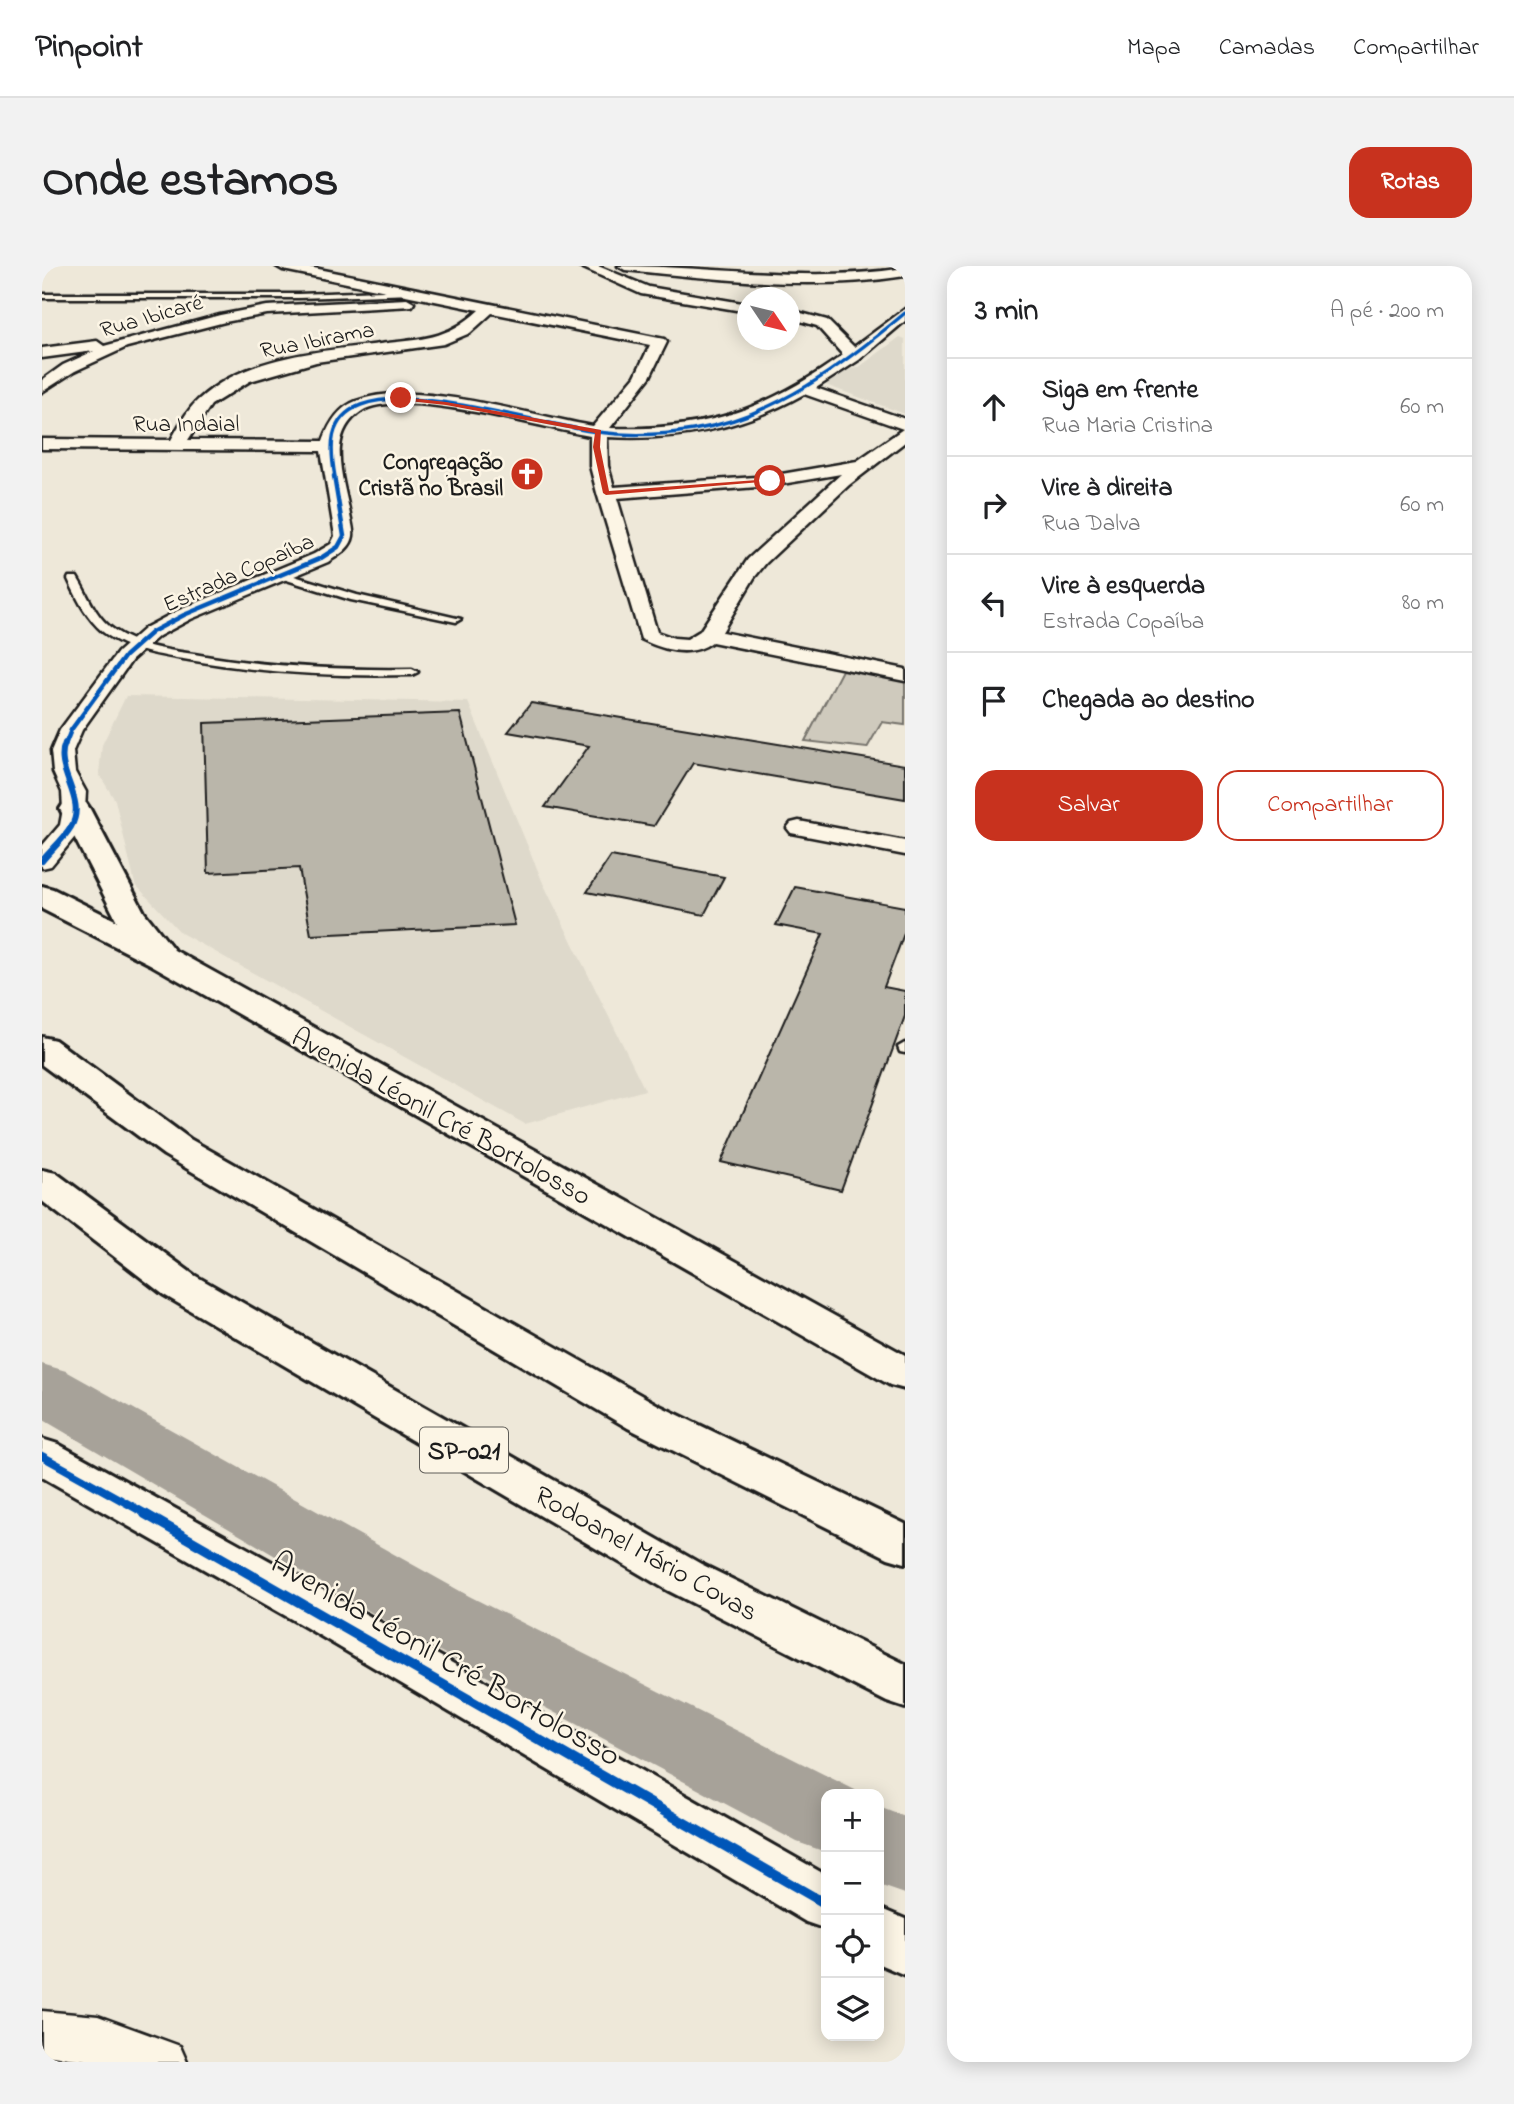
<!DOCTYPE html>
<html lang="pt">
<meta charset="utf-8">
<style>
body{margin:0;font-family:"Indie Flower",sans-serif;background:#f2f2f2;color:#202124}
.controls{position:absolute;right:21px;bottom:21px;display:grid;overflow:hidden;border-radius:14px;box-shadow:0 4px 18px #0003}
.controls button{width:63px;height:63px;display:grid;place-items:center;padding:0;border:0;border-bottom:2px solid #e0e0e0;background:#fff;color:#202124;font:35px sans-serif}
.compass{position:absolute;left:695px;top:21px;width:63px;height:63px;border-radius:50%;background:#fff;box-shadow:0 4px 18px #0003;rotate:125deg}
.stop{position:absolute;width:21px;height:21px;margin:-16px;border:5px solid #c8321e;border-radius:50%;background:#fff}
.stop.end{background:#c8321e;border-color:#fff;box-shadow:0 2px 7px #0008}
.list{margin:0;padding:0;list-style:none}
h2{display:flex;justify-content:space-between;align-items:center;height:91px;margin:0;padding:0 28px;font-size:30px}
h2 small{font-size:23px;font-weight:400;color:#757577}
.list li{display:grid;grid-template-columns:46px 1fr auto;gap:21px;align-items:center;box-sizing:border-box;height:98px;padding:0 28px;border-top:2px solid #e0e0e0}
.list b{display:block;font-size:26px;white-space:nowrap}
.list p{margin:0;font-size:23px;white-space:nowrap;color:#757577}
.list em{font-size:23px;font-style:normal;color:#757577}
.actions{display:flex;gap:14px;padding:21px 28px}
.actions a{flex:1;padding:16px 0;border:2px solid #c8321e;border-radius:21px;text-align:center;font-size:24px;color:#c8321e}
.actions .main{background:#c8321e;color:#fff}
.icon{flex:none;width:38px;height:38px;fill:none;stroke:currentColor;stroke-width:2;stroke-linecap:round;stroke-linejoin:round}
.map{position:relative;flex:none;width:863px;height:1796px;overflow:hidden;border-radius:21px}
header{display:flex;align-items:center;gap:42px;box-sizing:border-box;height:98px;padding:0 35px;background:#fff;border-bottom:2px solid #e0e0e0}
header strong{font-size:33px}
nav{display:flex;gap:38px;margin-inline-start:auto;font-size:24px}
.intro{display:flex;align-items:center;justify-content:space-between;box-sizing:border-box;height:168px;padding:0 42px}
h1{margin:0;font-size:49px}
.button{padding:18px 32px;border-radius:21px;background:#c8321e;color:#fff;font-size:24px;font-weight:700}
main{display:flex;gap:42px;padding:0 42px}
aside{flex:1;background:#fff;border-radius:21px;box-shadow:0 4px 18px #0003}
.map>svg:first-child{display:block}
.built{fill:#ded9cb}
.green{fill:#cfcabd;stroke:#76736c;stroke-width:2}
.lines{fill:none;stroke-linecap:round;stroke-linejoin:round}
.river{fill:#a7a299;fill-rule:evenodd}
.building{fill:#bab6aa;stroke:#1c1c1c;stroke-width:2}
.lane-casing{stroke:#1c1c1c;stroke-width:5}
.street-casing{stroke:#1c1c1c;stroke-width:5}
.secondary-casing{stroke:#1c1c1c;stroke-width:6}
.highway-casing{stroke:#1c1c1c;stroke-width:6}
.lane{fill:#fcf5e5;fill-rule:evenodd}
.street{fill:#fcf5e5;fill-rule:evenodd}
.secondary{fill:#fcf5e5;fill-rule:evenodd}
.highway{fill:#fcf5e5;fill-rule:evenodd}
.cycleway-far4-casing{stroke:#fcf5e5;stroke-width:6}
.cycleway-far3-casing{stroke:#fcf5e5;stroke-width:7}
.cycleway-far2-casing{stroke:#fcf5e5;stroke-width:10}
.cycleway-far1-casing{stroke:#fcf5e5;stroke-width:12}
.cycleway-casing{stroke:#fcf5e5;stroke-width:14}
.cycleway-far4{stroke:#0057b8;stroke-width:3.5}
.cycleway-far3{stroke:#0057b8;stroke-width:4.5}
.cycleway-far2{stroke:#0057b8;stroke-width:6}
.cycleway-far1{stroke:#0057b8;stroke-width:8}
.cycleway{stroke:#0057b8;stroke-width:10}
.route{fill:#c8321e}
.labels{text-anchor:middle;stroke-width:5;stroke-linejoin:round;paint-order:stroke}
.far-street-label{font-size:23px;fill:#1c1c1c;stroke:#fcf5e5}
.far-poi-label{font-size:23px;font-weight:bold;fill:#1c1c1c;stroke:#fcf5e5;text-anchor:end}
.shield{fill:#fcf5e5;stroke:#5f5d58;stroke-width:2}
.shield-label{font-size:26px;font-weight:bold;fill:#1c1c1c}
.street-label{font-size:28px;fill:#1c1c1c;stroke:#fcf5e5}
.near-street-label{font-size:33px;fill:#1c1c1c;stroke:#fcf5e5}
</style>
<header>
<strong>Pinpoint</strong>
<nav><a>Mapa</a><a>Camadas</a><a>Compartilhar</a></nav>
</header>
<div class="intro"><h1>Onde estamos</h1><a class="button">Rotas</a></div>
<main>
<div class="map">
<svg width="863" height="1796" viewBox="0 0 863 1796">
<rect width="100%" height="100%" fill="#eee8d9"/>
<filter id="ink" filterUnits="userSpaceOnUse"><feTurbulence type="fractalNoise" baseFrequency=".0143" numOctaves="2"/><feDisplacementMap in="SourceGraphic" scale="14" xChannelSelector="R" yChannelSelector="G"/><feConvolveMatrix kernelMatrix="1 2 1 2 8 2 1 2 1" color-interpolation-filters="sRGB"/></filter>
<g filter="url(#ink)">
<path class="built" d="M858 71 863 73V148L781 118 808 103 816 102Z
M84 430 426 436 501 617 603 824 483 858 139 667 93 618 73 534 57 508 60 479Z"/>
<path class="green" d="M800 404 863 414V459L840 456 825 482 763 475Z"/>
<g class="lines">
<path class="river" d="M0 1098 24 1105 427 1330 813 1524 815 1528H784V1586L755 1576 373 1372 0 1153Z
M837 1541 863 1551V1628L837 1619Z"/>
</g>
<path class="building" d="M489 437 863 499V533L651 497 612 560 503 541 547 480 466 466Z
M418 447 473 659 269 669 257 602 166 607 162 457Z
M569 590 682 611 662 649 545 626Z
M753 621 863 641V665L842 721 863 725V750L799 924 679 896 781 668 734 659Z"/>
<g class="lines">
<defs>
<path id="lane" d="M369 24 372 28 256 32H0V28H256Z
M239 306 315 329 419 353 414 356 309 334 235 311 234 309Z
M27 311H35C46 329 53 350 71 363 94 380 124 384 152 388 224 401 297 404 370 403L376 406 370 409C295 411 221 407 147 394 117 389 86 385 61 366 44 352 35 332 26 313Z
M863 777V787L858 786 856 781Z"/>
<path id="street" d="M234 0H262L622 73 625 76 608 111 568 162C664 165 724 144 801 89L775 60 748 52V44L785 54 812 81 863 43V55L817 94 774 122 863 153V176L807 219 724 297 712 312 680 366 863 403V415L670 376C649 392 621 384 599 373L555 227 548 200V170C501 162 358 121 320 145 283 169 302 213 308 249 309 255 312 264 311 270 309 283 295 290 286 296L149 353 117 370 90 394 40 464 31 485 33 506 44 526 42 560 9 600 0 602V580L18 559 21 543 20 526 11 506 9 485 18 464 76 386 103 362 135 345 272 288 289 278 293 270 279 185 0 183V173L129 174C137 160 144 145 156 134 203 90 278 85 338 78 379 73 405 74 437 44L241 4ZM450 47 608 79 593 110 551 160C488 150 374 112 314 135 296 142 287 158 281 175L146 174 169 139 208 115 274 96 402 78 428 67ZM762 128 861 163 815 195 728 210 572 221 566 200 565 171C636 175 700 163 762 128ZM799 208 706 293 658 365 645 373 632 372 615 366 575 232 728 220Z
M537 0H556L607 21 706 38V46L599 28Z
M576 0C674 0 765 17 863 2V10C769 25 677 13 583 4Z
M365 33 372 37 370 40 225 48 183 56 85 81 33 105 0 126V114L21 99 52 85 0 92V82L55 75 62 80 178 49 225 40Z
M757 555 863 575V589L749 567 745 562 749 557Z
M0 1745 56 1750 138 1780 145 1796H62L0 1789Z"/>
<path id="secondary" d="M33 534 44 537 48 543 102 646 132 684 863 1089V1123L848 1119 108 698 0 643V620L11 623 75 655 18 543 22 537Z
M0 1173 16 1178 299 1334 784 1609V1663L764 1656 265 1362 0 1211Z
M837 1642 863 1653V1709L837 1698Z"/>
<path id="highway" d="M0 771 13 774 148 873 618 1140 863 1258V1297L846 1292 586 1162 122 889 0 799Z
M0 904 14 907 152 1009 659 1298 863 1398V1442L845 1436 625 1324 122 1029 0 935Z"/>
</defs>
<use href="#lane" class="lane-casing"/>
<use href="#street" class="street-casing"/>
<use href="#secondary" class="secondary-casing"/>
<use href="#highway" class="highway-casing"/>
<use href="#lane" class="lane"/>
<use href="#street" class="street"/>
<use href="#secondary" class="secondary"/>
<use href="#highway" class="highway"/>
<defs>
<path id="cycleway-far4" d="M293 211C288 183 285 152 319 139 374 118 495 158 555 166 586 170 621 169 651 164 733 151 801 99 863 47"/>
<path id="cycleway-far3" d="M23 479 29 464 83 390 110 366 142 349 279 292 296 281 302 270 292 210"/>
<path id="cycleway-far2" d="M0 595C9 584 22 573 29 561 46 533 11 505 23 477"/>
<path id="cycleway-far1" d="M0 1190 106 1249"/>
<path id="cycleway" d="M103 1248 784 1638"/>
</defs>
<use href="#cycleway-far4" class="cycleway-far4-casing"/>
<use href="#cycleway-far3" class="cycleway-far3-casing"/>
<use href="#cycleway-far2" class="cycleway-far2-casing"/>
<use href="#cycleway-far1" class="cycleway-far1-casing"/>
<use href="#cycleway" class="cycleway-casing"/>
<use href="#cycleway-far4" class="cycleway-far4"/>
<use href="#cycleway-far3" class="cycleway-far3"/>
<use href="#cycleway-far2" class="cycleway-far2"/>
<use href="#cycleway-far1" class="cycleway-far1"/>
<use href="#cycleway" class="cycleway"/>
</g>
</g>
<path class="route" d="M359 131 404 136 559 164 558 181 567 225 728 213 731 215 564 229 561 227 551 181 553 167 404 139 357 134Z"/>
<defs>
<symbol id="church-disc" viewBox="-11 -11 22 22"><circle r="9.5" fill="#c8321e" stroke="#fcf5e5"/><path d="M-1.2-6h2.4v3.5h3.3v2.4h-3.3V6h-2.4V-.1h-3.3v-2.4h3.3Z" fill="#fff"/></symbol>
</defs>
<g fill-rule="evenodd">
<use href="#church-disc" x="466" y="189" width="38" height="38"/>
</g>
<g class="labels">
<g class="far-street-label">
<text transform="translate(109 49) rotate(-16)" y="8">Rua Ibicaré</text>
<text transform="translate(275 73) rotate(-11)" y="8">Rua Ibirama</text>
<text x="144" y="165">Rua Indaial</text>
<text transform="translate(196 306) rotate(-24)" y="8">Estrada Copaíba</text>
</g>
<g class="far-poi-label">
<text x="461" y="203">Congregação<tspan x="461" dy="26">Cristã no Brasil</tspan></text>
</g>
<rect class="shield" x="378" y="1161.5" width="88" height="45" rx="5"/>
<g class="shield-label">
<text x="422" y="1193">SP-021</text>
</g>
<g class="street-label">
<text transform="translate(400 849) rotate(29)" y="10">Avenida Léonil Cré Bortolosso</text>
<text transform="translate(605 1286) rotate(29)" y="10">Rodoanel Mário Covas</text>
</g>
<g class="near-street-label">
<text transform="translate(405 1391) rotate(30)" y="12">Avenida Léonil Cré Bortolosso</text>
</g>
</g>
</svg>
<div class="controls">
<button>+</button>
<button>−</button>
<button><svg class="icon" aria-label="locate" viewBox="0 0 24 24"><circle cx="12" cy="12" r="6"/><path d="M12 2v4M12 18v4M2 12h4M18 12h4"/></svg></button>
<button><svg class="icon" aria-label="layers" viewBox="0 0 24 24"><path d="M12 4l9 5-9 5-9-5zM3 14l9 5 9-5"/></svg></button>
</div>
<svg class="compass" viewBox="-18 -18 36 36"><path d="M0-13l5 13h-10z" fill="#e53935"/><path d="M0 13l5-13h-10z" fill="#757577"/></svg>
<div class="stop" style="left:728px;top:215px"></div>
<div class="stop end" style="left:359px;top:132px"></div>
</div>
<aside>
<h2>3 min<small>A pé · 200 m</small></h2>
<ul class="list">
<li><svg class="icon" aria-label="ahead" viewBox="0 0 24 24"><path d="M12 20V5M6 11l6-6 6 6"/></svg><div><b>Siga em frente</b><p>Rua Maria Cristina</p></div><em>60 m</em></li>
<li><svg class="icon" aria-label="right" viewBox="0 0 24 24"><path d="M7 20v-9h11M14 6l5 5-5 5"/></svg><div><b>Vire à direita</b><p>Rua Dalva</p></div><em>60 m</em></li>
<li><svg class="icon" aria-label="left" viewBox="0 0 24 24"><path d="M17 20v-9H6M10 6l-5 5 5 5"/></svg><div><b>Vire à esquerda</b><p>Estrada Copaíba</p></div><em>80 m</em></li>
<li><svg class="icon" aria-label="arrive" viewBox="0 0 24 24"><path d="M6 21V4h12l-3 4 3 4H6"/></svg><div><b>Chegada ao destino</b></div></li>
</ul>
<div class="actions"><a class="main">Salvar</a><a>Compartilhar</a></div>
</aside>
</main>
